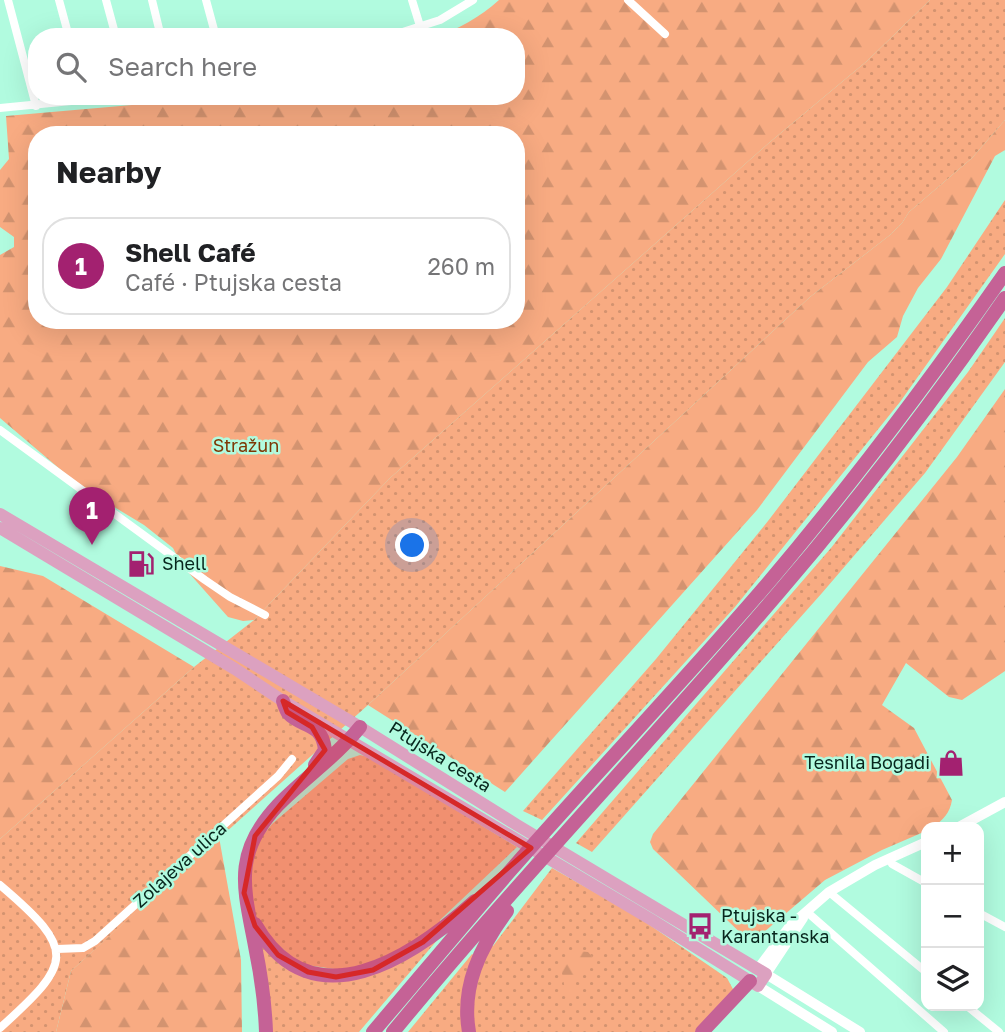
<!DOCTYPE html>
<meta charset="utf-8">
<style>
body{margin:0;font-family:"Golos Text",sans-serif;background:#f2f2f2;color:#202124}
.controls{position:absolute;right:21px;bottom:21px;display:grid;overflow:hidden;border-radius:14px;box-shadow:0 7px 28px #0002}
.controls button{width:63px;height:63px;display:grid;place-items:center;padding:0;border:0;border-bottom:2px solid #e0e0e0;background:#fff;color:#202124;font:35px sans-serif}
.you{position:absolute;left:413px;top:546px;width:24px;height:24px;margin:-18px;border:5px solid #fff;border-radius:50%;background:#1a73e8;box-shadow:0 0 0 10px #1a73e833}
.badge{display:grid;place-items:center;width:46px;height:46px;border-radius:50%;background:#a32170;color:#fff;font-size:23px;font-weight:700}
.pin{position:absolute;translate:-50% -58px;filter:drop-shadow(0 2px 4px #0008)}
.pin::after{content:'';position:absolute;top:37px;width:24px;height:21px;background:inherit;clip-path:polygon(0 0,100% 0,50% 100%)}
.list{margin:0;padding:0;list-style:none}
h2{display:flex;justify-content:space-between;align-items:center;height:91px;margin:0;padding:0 28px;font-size:30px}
h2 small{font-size:23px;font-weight:400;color:#757577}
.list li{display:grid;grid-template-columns:46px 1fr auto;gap:21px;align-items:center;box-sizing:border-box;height:98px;margin:0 14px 14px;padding:0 14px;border:2px solid #e0e0e0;border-radius:28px}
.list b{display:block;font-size:26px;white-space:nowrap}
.list p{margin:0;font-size:23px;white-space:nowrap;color:#757577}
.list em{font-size:23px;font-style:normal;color:#757577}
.icon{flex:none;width:38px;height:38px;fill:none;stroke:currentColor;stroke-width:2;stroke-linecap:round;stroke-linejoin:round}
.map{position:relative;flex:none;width:1005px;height:1032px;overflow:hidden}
.search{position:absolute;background:#fff;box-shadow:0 7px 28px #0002;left:28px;top:28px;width:497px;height:77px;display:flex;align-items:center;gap:18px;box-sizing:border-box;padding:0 24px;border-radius:28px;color:#757577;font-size:26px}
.panel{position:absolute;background:#fff;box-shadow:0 7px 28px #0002;left:28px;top:126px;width:497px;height:203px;border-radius:28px}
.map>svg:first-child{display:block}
.grass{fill:url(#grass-dots)}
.forest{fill:url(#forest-firs);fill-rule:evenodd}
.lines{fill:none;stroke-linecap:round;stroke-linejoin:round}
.minor{stroke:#fff;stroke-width:8}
.tertiary{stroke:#fff;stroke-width:10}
.secondary{stroke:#fff;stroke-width:10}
.primary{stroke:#dca1c0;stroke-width:12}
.motorway{stroke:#c56296;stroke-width:14}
.marked{fill:#d62828;fill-opacity:0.2;stroke:#d62828;stroke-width:5;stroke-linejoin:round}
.labels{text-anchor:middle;stroke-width:5;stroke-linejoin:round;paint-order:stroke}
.park-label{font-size:18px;fill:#7d3805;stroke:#b1fbdf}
.poi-label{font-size:18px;fill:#07261d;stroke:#b1fbdf;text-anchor:start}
.street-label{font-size:18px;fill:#07261d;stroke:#b1fbdf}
</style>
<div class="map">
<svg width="1005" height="1032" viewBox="0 0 1005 1032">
<defs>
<pattern id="grass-dots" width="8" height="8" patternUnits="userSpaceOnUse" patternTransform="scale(1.75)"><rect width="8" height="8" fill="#f8ab82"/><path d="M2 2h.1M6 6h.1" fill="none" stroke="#d39370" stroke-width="1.8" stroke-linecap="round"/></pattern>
<pattern id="forest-firs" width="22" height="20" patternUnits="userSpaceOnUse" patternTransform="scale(1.75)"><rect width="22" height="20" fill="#f8ab82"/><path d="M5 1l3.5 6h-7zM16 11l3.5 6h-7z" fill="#d39370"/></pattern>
</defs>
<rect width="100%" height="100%" fill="#b1fbdf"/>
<path class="grass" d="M930 0H1005V120L972 158 909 212 902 223 890 235 810 297 368 705 71 971 56 1032H0V839L194 667 254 620 390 478 770 142 867 61Z
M1005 200V254L900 402 735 607 542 820 523 811 656 659 768 521 947 287Z
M1005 318V362L925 473 822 593 592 852 576 843 831 548 968 372Z
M360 755 368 757 517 847 440 920V924L405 948 348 971 300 964 260 929 253 911 250 882 252 860 261 838 272 824 348 759Z
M552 868 638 917 727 978 734 991 701 1032H474L472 1000 488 946H493Z
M257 935 327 981 439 938 359 1032H270Z
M472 954 475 956 465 1032H408Z"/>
<path class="forest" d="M499 0H930L867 61 770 142 390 478 254 620 243 621 228 617 181 564 173 548 144 525 101 499 68 476 0 418V255L14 247V237L0 227V170L9 159 6 116 189 100 204 96H516V37H433C458 30 480 17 499 0ZM37 135H516V320H37Z
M1005 120V150L995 156 941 259 918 288 903 316 897 337 868 362 757 510 505 792 368 705 810 297 890 235 902 223 909 212 972 158Z
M1005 389V671L962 700 949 697 906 663 882 705 914 728 952 800C950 813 943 820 933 827H926V831L882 850 825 880 751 943 653 849 650 842 653 834 957 457Z
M0 566 43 576 194 667 0 839Z
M219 837 241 960 242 1032H56L71 971Z
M577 951 588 952 596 961 574 981 575 1000 566 995 560 962Z"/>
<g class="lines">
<path class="minor" d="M8 0 36 106
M59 0 69 37
M106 0 116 37
M152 0 161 37
M206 0 216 37
M412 0 420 26
M628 0 665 34
M387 37 440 20 473 0
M0 108 122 96
M0 430 205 580 230 597 265 615
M889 858 892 864 926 883
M0 885C78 951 72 963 0 1028
M829 892 926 972
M807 912 944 1032
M979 913 1005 927
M57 949 83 948 95 941 278 776 292 759
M967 1006 999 1032"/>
<path class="tertiary" d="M959 827 1005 802
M758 969 790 926 829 892 875 865 926 842
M766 974 803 918"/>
<path class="secondary" d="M766 974 860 1032
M758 986 832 1032"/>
<path class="primary" d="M0 514 360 727 517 825 766 974 758 986 652 920 283 701 235 669 0 528"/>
<path class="motorway" d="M283 701C283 702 287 712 288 713 301 728 322 721 325 750L315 765
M255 924C312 1025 414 956 475 901
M266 1032C265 1003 261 975 255 946 244 888 232 854 278 805 304 778 336 757 360 727
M373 1032C419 978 464 924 510 871 595 774 684 681 768 583 852 484 930 380 1005 273
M393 1032C517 881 653 740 780 591 860 498 935 399 1005 298
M469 1032C461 987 480 947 507 911
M702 1032 750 981"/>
</g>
<path class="marked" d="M283 701 531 848 423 942 373 970 336 977 308 972 278 955 255 926 244 893 255 836 325 750 312 727 287 712Z"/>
<defs>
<symbol id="fuel-bare" viewBox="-9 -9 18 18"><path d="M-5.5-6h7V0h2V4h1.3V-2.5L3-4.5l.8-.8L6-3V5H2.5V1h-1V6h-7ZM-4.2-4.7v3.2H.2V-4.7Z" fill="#a32170" stroke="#b1fbdf" stroke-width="2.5" paint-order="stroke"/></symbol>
<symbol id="shop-bare" viewBox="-9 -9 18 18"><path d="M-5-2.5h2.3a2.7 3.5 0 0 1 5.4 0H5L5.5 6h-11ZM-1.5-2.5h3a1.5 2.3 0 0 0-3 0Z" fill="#a32170" stroke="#b1fbdf" stroke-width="2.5" paint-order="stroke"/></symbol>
<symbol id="bus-bare" viewBox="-9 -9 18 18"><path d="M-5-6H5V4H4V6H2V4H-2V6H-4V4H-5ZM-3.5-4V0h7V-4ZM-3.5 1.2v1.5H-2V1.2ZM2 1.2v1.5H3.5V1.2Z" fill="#a32170" stroke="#b1fbdf" stroke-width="2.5" paint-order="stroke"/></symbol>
</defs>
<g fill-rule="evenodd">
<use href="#fuel-bare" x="122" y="545" width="38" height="38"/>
<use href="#shop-bare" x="932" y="744" width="38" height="38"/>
<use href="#bus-bare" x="681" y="907" width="38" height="38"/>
</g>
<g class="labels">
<g class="park-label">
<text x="246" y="452">Stražun</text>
</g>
<g class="poi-label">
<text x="162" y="570">Shell</text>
<text x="930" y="769" text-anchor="end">Tesnila Bogadi</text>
<text x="721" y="922">Ptujska -<tspan x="721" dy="21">Karantanska</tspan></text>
</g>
<g class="street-label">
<text transform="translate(440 757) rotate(32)" y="6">Ptujska cesta</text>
<text transform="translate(180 865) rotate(-42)" y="6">Zolajeva ulica</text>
</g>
</g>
</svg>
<div class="controls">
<button>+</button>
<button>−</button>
<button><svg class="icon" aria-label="layers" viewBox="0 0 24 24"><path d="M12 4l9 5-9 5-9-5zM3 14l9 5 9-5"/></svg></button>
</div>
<div class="you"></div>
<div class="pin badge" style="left:92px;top:545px">1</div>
<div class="search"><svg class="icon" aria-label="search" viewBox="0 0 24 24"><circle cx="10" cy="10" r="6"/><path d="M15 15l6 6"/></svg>Search here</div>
<section class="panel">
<h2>Nearby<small></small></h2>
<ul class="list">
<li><span class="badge">1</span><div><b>Shell Café</b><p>Café · Ptujska cesta</p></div><em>260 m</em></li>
</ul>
</section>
</div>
